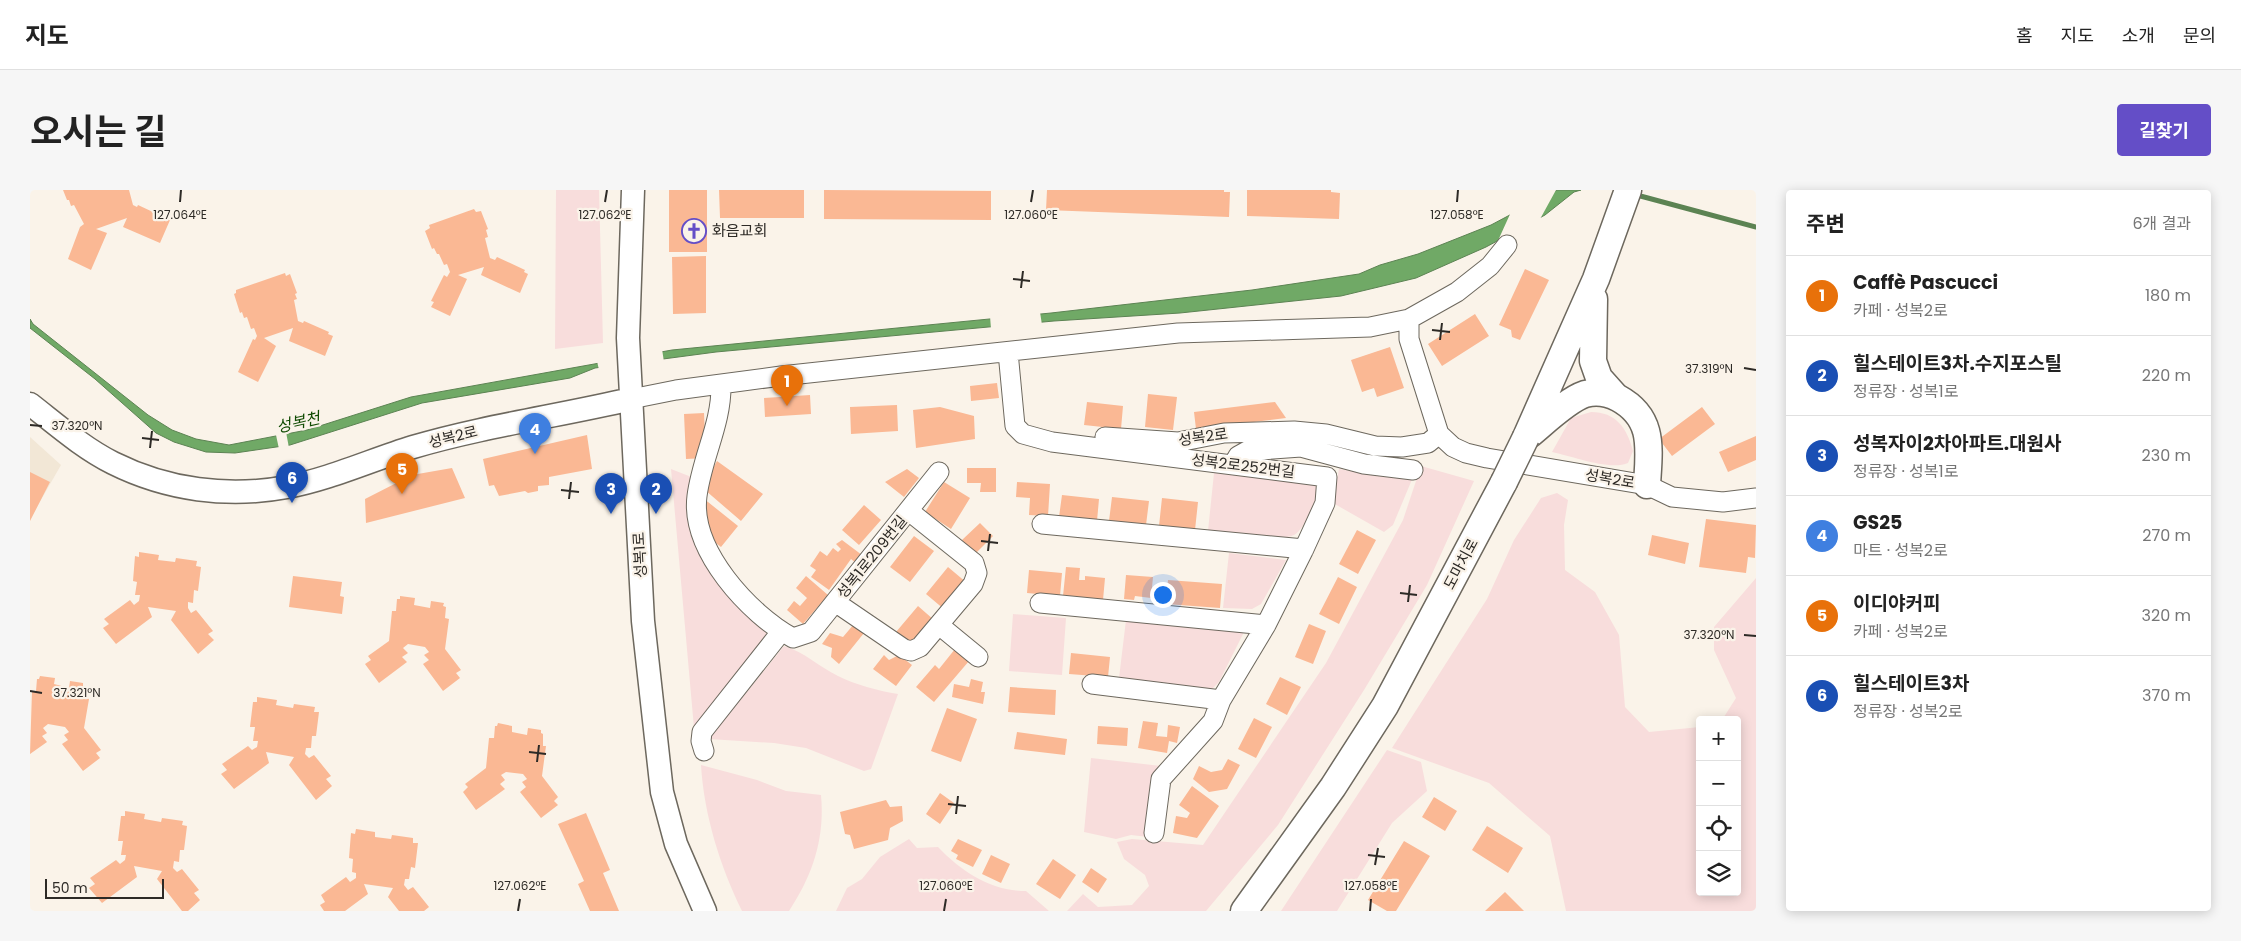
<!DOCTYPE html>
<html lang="ko">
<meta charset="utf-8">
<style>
body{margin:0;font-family:Poppins,"Noto Sans KR",sans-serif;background:#f6f6f6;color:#222}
.controls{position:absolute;right:15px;bottom:15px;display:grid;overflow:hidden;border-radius:5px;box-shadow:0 2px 12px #0003}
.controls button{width:45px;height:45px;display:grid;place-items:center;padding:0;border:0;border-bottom:1px solid #e0e0e0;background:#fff;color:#222;font:25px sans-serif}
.scale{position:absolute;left:15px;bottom:12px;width:119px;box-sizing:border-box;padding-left:5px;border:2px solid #2d2a26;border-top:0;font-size:14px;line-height:18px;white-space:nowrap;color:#2d2a26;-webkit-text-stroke:4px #faf3e9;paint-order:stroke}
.you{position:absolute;left:1132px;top:404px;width:18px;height:18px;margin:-12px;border:4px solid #fff;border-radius:50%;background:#1a73e8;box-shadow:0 0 0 8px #1a73e833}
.badge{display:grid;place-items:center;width:32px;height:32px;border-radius:50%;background:#644ec7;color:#fff;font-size:16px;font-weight:700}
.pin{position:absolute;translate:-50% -41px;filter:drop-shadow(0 1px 2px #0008)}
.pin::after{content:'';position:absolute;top:26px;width:18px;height:15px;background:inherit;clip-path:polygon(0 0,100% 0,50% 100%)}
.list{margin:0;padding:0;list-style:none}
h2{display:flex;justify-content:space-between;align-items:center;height:65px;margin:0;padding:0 20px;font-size:21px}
h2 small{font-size:16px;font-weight:400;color:#767676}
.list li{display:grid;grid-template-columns:32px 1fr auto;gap:15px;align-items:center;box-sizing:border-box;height:80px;padding:0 20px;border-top:1px solid #e0e0e0}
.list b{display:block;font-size:19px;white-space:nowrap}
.list p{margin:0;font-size:16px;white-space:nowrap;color:#767676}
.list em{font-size:16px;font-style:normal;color:#767676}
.icon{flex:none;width:28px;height:28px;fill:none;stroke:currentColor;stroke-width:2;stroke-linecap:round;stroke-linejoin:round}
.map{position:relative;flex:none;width:1726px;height:721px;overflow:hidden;border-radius:5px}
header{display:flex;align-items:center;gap:30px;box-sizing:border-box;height:70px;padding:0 25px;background:#fff;border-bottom:1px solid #e0e0e0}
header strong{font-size:24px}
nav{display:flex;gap:28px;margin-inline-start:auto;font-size:18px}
.intro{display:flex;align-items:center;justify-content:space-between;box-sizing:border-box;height:120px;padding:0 30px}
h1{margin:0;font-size:35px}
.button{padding:12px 22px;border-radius:5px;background:#644ec7;color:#fff;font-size:18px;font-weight:700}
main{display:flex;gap:30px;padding:0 30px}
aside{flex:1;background:#fff;border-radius:5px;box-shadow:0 2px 12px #0003}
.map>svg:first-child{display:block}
.built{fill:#f2e7d6}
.green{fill:#f8dddc}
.water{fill:#70a966;stroke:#5c8353}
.pier{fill:#faf3e9}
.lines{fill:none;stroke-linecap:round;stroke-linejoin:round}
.stream{stroke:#5c8353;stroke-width:5}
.building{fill:#fab894}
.minor-casing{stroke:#6d685e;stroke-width:21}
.tertiary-casing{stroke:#6d685e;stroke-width:25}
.secondary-casing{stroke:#6d685e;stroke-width:29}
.minor{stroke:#fff;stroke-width:19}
.tertiary{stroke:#fff;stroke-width:22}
.secondary{stroke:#fff;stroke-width:26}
.secondary-bridge-casing{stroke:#6d685e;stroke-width:29;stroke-linecap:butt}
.secondary-bridge{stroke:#fff;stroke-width:26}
.ticks{fill:none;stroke:#2d2a26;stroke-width:2}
.labels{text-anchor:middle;stroke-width:4.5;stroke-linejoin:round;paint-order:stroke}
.poi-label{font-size:15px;fill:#2d2a26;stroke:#faf3e9;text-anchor:start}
.street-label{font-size:15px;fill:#2d2a26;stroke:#faf3e9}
.water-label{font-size:16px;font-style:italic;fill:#104b03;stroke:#faf3e9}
.ticks-label{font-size:12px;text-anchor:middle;fill:#2d2a26;stroke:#faf3e9;stroke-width:4.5;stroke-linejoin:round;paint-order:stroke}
</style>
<header>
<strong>지도</strong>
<nav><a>홈</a><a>지도</a><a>소개</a><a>문의</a></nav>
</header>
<div class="intro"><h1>오시는 길</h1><a class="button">길찾기</a></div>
<main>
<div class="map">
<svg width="1726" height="721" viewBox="0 0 1726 721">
<rect width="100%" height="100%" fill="#faf3e9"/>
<path class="built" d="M0 247 31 275 0 329Z"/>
<path class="green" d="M526 0H569L573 153 525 159Z
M1561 222C1586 222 1597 238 1603 261L1598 273C1580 281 1542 266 1522 262L1541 228Z
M1391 276 1444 291 1397 395 1334 500 1248 635 1176 721H1037L1053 704 1068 717 1102 715 1119 696 1115 685 1094 669 1087 652 1102 649 1173 655 1296 473 1373 330Z
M641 279 664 288 661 306 718 421 738 445 664 538Z
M1309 279 1339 284 1383 287 1363 335 1354 342 1303 313Z
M1184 283 1283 293 1289 298C1287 310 1274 340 1264 345 1251 352 1195 342 1178 341Z
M1527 303 1538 310 1534 335 1535 380 1565 402 1589 445 1595 517 1619 542 1670 537V702H1707V530H1692L1706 508 1684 460V437L1726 388V721H1536L1520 646 1459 593 1362 558 1457 409 1484 350 1511 308Z
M1199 363 1256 370 1231 414 1222 419 1193 418Z
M983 424 1036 428 1032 485 979 481Z
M1096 430 1214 442 1189 492 1182 499 1089 488Z
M754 456C775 462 789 477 808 486 826 495 849 501 868 504L841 579 834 581 776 558 744 553 679 549Z
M1357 560 1391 572 1397 601 1362 633 1307 721H1251Z
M1061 568 1131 576 1118 647 1101 645 1086 649 1054 642Z
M671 575 727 590 756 601 791 605C795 648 783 685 759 721H712C690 676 674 625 671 575Z
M879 649 887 658 908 657C932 682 961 701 996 701L1019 721H806L817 698 832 689 850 667Z"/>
<path class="water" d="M1527 0H1551L1544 2 1515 25 1456 57 1386 88 1311 106 1150 123 1024 131 686 162 565 178 540 188 392 213 260 255 205 263 176 262 144 252 126 243 65 189 0 138V129L3 134 118 225 142 240 166 249 199 255 277 240 381 207 642 160 1021 123 1222 100 1329 84 1350 75 1388 64 1461 35Z"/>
<path class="pier" d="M1522 0H1526L1509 31 1466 55 1481 22Z
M1010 122 1012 135 961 139 960 126Z
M632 159 634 172 569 180 567 171Z
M256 242 259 258 249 259 246 245Z"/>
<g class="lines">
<path class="stream" d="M1603 4 1726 37"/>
</g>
<path class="building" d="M33 0H99L103 15 107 17 108 15 140 30 130 53 93 37 97 28 66 39 77 43 61 80 38 69 50 37 54 34 44 15 41 16 39 10H37Z
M639 0H677V62H639Z
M689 0H774V28H690Z
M794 0 961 1V30L794 29Z
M1017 0H1194V2H1200L1199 27 1016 20Z
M1217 0H1301V2L1310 3 1309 29 1217 26Z
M444 19 446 22 451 21 458 39 456 40 458 47 455 48 460 68 465 70 467 67 495 80 494 82 498 84 490 103 451 85 454 77 428 85 437 89 420 126 401 117 404 112 401 111 414 85 417 87 420 82 417 74 414 75 409 64H407L404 58 402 59 395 41 400 38 399 35Z
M676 66V123L643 124 642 67Z
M1495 79 1519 90 1490 150 1482 147 1481 140 1469 135Z
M255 83 256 86 260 84 267 103 265 104 267 109 264 110 268 131 273 133 274 131 299 142 298 144 303 146 295 166 259 151 263 138 234 148 246 156 228 192 208 182 223 149 225 150 227 146 224 138 221 139 217 127 214 128 212 122 210 123 204 104 206 103V100Z
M1445 124 1459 146 1412 176 1398 154Z
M1360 157 1374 198 1347 207 1344 198 1332 202 1321 170Z
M967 193 969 208 941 211 940 196Z
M1118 204 1147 207 1143 240 1115 237Z
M780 205 781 224 735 227 734 208Z
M1057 212 1093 216 1091 239 1054 235Z
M1245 212 1256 228 1166 239 1164 222Z
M867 215 868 241 821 244 820 217Z
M910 217 944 226 945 249 886 258 883 220Z
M1672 217 1685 234 1642 266 1629 249Z
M674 223 676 268 656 269 654 224Z
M557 245 562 279 519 287V295L508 296V301L498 303 495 301 469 306 464 295 459 296 453 269Z
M1726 246V270L1698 282 1689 262Z
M687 271 733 304 711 331 675 300 679 285Z
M422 278 435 308 336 333 335 309 382 285Z
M937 278H966V302H950L951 293H937Z
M877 279 889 288 874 307 855 292Z
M0 282 20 292 0 331Z
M914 292 940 308 921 339 895 322Z
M987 292 1020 294 1018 326 999 325 1000 308 986 307Z
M1032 305 1069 309 1067 331 1029 327Z
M1082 307 1119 311 1116 335 1079 331Z
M673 308 708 336 691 357 678 347Z
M1132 308 1168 312 1165 340 1129 336Z
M834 315 851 330 829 355 812 340Z
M1676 329 1726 335 1725 368 1718 367 1716 383 1669 377Z
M950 333 963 346 945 364 932 350Z
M1327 340 1346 350 1328 384 1309 374Z
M1622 345 1659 353 1655 374 1618 365Z
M884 346 904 361 880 392 860 377Z
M812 350 832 365 826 373 821 369 799 400 781 387 786 380 780 376 790 361 797 366 803 358 808 362 811 359 806 354Z
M109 362 129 365 128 370 145 372 146 368 167 371 166 376 171 377 168 401 164 400 163 413 158 412V418L161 423 166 420 183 441 178 444 184 450 168 464 141 430 146 421 118 417 122 427 86 454 73 438 79 434 74 429 100 410 104 415 109 411 110 405H105L107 392 103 391 105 366 109 367Z
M918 377 937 393 915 420 896 404Z
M1036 377 1050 378 1049 390H1055V386L1075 388 1073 410 1033 406Z
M999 380 1032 383 1030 406 997 403Z
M1096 385 1123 387 1121 408 1105 406 1104 410 1094 409Z
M263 386 312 392 310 406 314 407 312 424 259 417Z
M776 386 798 405 773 434 757 420 764 411 770 416 777 408 766 398Z
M1308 387 1327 397 1309 434 1289 424Z
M1138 390 1192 394 1190 418 1136 414Z
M370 406 385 408 384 415 400 418 401 411 414 413 413 416 416 417 415 428 419 429 415 459 431 480 426 483 430 488 413 501 393 474 399 470 394 465 399 462 395 457 378 454 373 458 378 463 372 467 377 472 349 493 335 474 341 470 338 466 359 451 362 421H366L367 409H370Z
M888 416 904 430 881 456 866 442Z
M824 434 834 443 809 474 801 467 802 458 792 454 800 443 813 447Z
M1279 434 1296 441 1283 474 1265 467Z
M925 459 939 471 904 512 886 497 905 475 909 479Z
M1041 463 1080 467 1078 487 1039 484Z
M854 465 859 470 869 465 882 475 866 496 843 479Z
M10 486 25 488 24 494 39 498 40 491 53 493V496L56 497 55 508 59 509 54 538 71 560 66 563 70 568 53 581 32 554 38 550 34 545 39 542 35 537 18 534 13 538 17 543 12 546 17 552 0 564 2 501H6L7 489H9Z
M1250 487 1271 497 1257 525 1236 514Z
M941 489 953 492 951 502H955L953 514 922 507 924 494 939 497Z
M980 497 1026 500 1025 525 978 522Z
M227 507 247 510 246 515 263 518 264 514 285 517 284 522H289L286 546H282L281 558H276L275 564 279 568 284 565 301 586 296 589 302 596 286 610 259 575 264 567 236 562 239 573 204 599 191 584 197 580 192 574 218 556 222 560 227 557 228 551H223L225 537H220L223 512H227Z
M917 518 947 529 931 572 901 561Z
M1224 528 1242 537 1226 568 1208 559Z
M1113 531 1128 533 1126 546 1137 547 1138 535 1150 537 1147 553 1139 551 1137 563 1108 558Z
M468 533 482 536V542L497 545 498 538 511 540V543L513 544V556H516L512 586 528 607 524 611 528 615 511 628 490 602 496 597 492 592 497 589 493 584 476 582 471 585 475 590 470 594 475 599 446 620 433 602 438 597 435 594 456 578 459 548H464L465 536H467Z
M1068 536 1098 538 1097 556 1067 554Z
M987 542 1037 549 1035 565 984 559Z
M1198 569 1210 575 1197 599 1179 602 1163 589 1169 576 1181 582 1192 580Z
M1162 596 1189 616 1167 648 1143 643 1146 626 1157 628 1160 623 1149 615Z
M910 603 924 613 910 634 896 624Z
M1404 607 1427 621 1415 641 1392 627Z
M856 610 860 617 872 616 873 631 860 638 858 650 824 659 820 645 815 644 810 622Z
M95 621 115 624 114 629 131 632 132 628 153 631 152 635 157 636 154 660H150L149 672 144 671 143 678 147 682 152 679 169 700 164 703 170 710 158 721H152L127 689 132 681 104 676 107 687 72 713 59 698 65 694 60 688 86 670 90 674 95 670 96 665H91L93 651H88L91 626H95Z
M556 623 580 680 573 683 589 721H560L548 694 554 691 528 634Z
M1457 636 1493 658 1478 683 1442 660Z
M326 639 345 642V647L361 649 362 645 383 648V653H388L385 678 381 677 379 689H375L374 695 378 700 383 697 399 717 394 721H369L358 707 363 698 334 694 338 704 315 721H294L290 715 295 712 291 705 316 687 320 692 326 688V683L322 682 323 669 319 668 321 643 325 644Z
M928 649 952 660 943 677 926 669 928 665 921 661Z
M1374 651 1400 666 1366 721H1357L1338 710Z
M961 665 980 674 971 693 952 684Z
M1023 669 1046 685 1030 709 1006 694Z
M1061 678 1077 689 1068 703 1052 692Z
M1475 702 1494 721H1455Z"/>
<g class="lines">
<defs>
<path id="minor" d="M1379 129V149L1409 244 1423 257 1436 263 1457 268 1617 295 1642 307 1693 312 1726 308
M978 162 985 236 993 244 1022 252 1297 287 1295 313 1274 359 1236 435 1191 510 1183 531 1131 589 1124 643
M691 194C692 233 672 267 667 306 660 360 719 424 763 448L781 442 909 282
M601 209 646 200 751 186 1148 143 1340 137 1379 129 1427 102 1460 76 1477 55
M1075 247 1148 252 1194 243 1264 241 1296 244 1345 256 1372 257 1398 253 1409 244
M1203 275 1208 266 1217 261 1271 257 1334 274 1383 280
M1012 334 1274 359
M805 412 874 459 881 461 890 457 943 394 947 383 944 373 879 321
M1010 413 1236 435
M909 435 948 467
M1062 494 1191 510
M674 561 671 551 672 542 751 442"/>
<path id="tertiary" d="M603 0 598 148 613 431 632 602 646 654 675 721
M0 214C27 235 53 258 83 273 137 300 198 308 257 297 300 289 341 270 383 257 454 236 529 226 601 209"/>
<path id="secondary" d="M1564 109 1563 171 1569 188 1586 207
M1499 245C1514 233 1537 210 1555 204 1566 201 1578 203 1588 208 1625 228 1619 259 1617 295
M1496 247 1566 89 1598 0
M1214 721 1303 597 1355 516 1474 292"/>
</defs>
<use href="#minor" class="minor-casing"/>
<use href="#tertiary" class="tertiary-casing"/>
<use href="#secondary" class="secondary-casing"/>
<use href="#minor" class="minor"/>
<use href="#tertiary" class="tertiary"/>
<use href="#secondary" class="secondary"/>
<defs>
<path id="secondary-bridge" d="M1474 292 1496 247"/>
</defs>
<use href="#secondary-bridge" class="secondary-bridge-casing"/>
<use href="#secondary-bridge" class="secondary-bridge"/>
</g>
<path class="ticks" d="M150 12 151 0M575 12 577 0M1001 12 1003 0M1427 12 1428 0M983 89 1000 91M991 98 993 81M1402 140 1420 142M1410 150 1412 133M1714 178 1726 180M0 235 12 236M112 248 129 250M120 258 122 241M531 300 549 302M539 309 541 292M951 351 968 353M958 361 960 344M1370 403 1387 405M1378 412 1380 395M1714 445 1726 446M0 501 12 503M499 562 516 564M507 572 509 555M918 614 936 616M926 624 928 606M1338 665 1355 667M1345 675 1348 658M488 721 490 709M914 721 916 709M1340 721 1341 709"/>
<defs>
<symbol id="church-ring" viewBox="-11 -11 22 22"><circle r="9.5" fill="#faf3e9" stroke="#644ec7" stroke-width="1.5"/><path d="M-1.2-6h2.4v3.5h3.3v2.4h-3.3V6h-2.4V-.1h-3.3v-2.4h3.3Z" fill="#644ec7"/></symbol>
</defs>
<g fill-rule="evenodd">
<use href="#church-ring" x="650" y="27" width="28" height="28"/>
</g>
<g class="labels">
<g class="poi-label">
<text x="682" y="46">화음교회</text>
</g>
<g class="street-label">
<text transform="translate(423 247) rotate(-14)" y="5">성복2로</text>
<text transform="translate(1173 247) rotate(-8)" y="5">성복2로</text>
<text transform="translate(1213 276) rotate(7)" y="5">성복2로252번길</text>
<text transform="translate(1580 289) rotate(10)" y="5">성복2로</text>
<text transform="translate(610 365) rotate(-93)" y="5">성복1로</text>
<text transform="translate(842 367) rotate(-51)" y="5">성복1로209번길</text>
<text transform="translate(1431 374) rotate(-62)" y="5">도마치로</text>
</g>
<g class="water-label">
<text transform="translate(268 232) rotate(-13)" y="6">성복천</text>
</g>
</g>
<g class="ticks-label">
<text x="150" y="29">127.064°E</text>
<text x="575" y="29">127.062°E</text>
<text x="1001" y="29">127.060°E</text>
<text x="1427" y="29">127.058°E</text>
<text x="1679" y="183">37.319°N</text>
<text x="47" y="240">37.320°N</text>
<text x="1679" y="449">37.320°N</text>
<text x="47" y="507">37.321°N</text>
<text x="490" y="700">127.062°E</text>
<text x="916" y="700">127.060°E</text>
<text x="1341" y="700">127.058°E</text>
</g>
</svg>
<div class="controls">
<button>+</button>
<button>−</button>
<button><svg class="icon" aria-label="locate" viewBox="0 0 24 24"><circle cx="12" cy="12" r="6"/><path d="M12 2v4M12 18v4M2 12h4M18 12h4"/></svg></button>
<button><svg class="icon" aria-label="layers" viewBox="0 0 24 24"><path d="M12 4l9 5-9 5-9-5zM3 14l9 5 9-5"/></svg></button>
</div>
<div class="scale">50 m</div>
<div class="you"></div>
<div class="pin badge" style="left:757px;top:216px;background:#e8710a">1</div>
<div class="pin badge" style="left:626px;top:324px;background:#1a4fb4">2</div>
<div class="pin badge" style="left:581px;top:324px;background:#1a4fb4">3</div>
<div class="pin badge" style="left:505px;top:264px;background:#3f7fe0">4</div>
<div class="pin badge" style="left:372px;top:304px;background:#e8710a">5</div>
<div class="pin badge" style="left:262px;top:313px;background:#1a4fb4">6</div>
</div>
<aside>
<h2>주변<small>6개 결과</small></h2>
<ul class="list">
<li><span class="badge" style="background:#e8710a">1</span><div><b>Caffè Pascucci</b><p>카페 · 성복2로</p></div><em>180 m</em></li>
<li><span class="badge" style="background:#1a4fb4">2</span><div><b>힐스테이트3차.수지포스틸</b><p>정류장 · 성복1로</p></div><em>220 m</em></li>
<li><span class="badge" style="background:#1a4fb4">3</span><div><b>성복자이2차아파트.대원사</b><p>정류장 · 성복1로</p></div><em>230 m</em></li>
<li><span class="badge" style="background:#3f7fe0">4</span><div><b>GS25</b><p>마트 · 성복2로</p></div><em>270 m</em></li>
<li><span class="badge" style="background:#e8710a">5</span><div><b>이디야커피</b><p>카페 · 성복2로</p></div><em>320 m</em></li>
<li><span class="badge" style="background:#1a4fb4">6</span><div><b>힐스테이트3차</b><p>정류장 · 성복2로</p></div><em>370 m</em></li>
</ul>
</aside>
</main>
